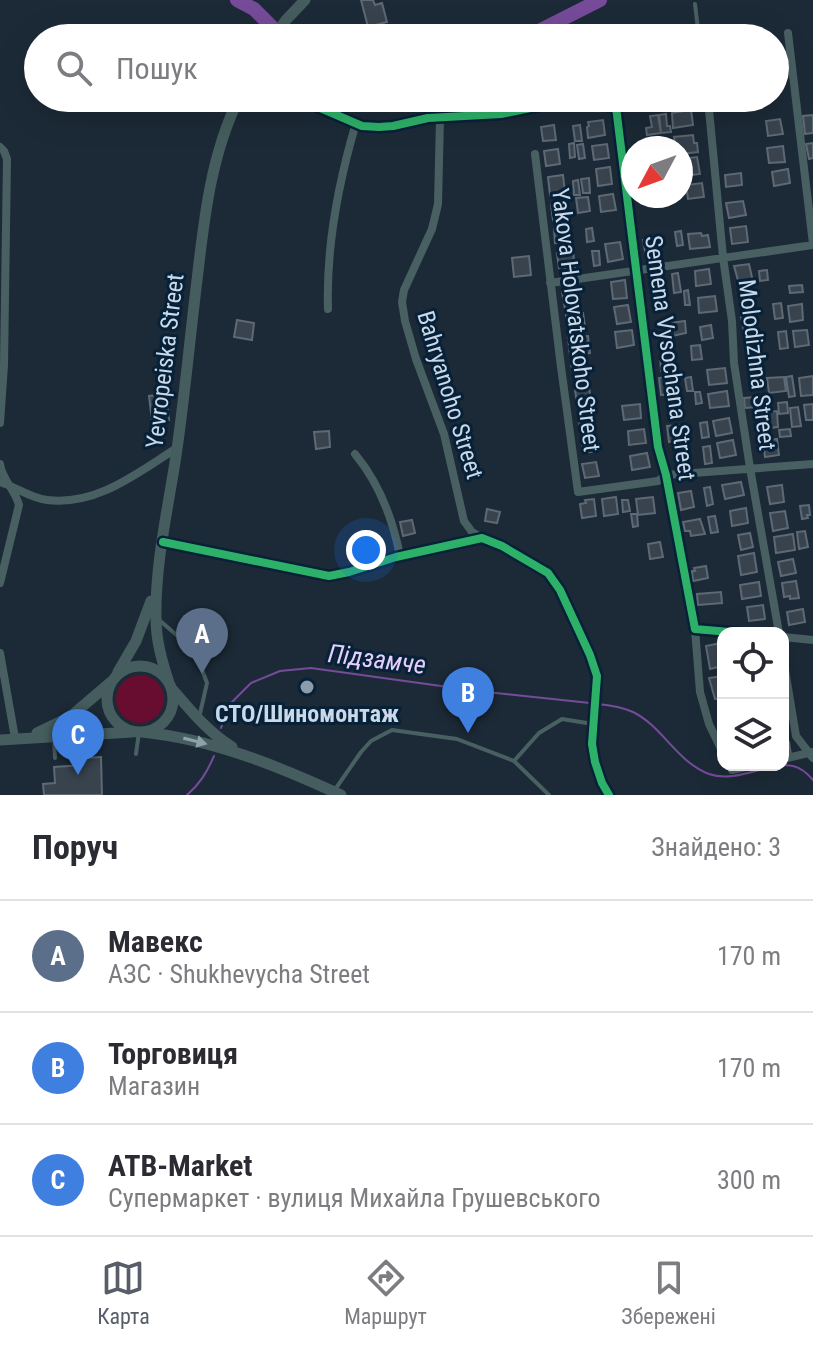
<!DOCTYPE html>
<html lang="uk">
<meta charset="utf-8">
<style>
body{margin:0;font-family:"Roboto Condensed",sans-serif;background:#f7f7f7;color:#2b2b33}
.controls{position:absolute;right:24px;bottom:24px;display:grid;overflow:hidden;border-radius:16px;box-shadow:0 8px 32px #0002}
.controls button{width:72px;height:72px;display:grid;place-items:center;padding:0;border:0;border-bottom:2px solid #e1e1e2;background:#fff;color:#2b2b33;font:40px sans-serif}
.compass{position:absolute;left:621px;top:136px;width:72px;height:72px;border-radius:50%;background:#fff;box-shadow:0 8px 32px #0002;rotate:229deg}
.you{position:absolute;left:366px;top:550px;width:28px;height:28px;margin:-20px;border:6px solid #fff;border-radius:50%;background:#1a73e8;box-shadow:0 0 0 12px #1a73e833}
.badge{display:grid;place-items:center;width:52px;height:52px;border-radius:50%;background:#575e69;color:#fff;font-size:26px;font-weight:700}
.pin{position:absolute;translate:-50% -66px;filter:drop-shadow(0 2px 4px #0008)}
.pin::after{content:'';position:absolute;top:42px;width:28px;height:24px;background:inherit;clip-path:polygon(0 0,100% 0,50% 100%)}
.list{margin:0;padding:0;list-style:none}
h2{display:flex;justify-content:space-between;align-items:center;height:104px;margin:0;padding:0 32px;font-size:34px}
h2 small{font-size:26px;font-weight:400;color:#7c7c81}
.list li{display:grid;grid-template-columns:52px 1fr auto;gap:24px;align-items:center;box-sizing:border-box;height:112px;padding:0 32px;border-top:2px solid #e1e1e2}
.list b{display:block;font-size:30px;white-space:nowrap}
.list p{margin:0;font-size:26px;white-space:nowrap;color:#7c7c81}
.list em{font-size:26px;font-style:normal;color:#7c7c81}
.icon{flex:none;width:44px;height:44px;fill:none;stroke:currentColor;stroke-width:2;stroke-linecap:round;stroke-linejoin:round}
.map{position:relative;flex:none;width:813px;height:795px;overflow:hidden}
.search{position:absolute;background:#fff;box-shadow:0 8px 32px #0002;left:24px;right:24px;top:24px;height:88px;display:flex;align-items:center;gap:20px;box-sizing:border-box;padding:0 28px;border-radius:44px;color:#7c7c81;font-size:30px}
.sheet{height:440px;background:#fff}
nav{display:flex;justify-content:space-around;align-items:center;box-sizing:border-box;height:112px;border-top:2px solid #e1e1e2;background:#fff;font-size:22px;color:#7c7c81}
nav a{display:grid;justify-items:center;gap:4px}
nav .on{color:#575e69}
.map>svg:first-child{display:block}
.green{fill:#680d30}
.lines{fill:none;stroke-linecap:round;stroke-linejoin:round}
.stream{stroke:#764b9a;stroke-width:2}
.river{stroke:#764b9a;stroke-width:14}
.building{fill:#38434e;stroke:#5d6975;stroke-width:2}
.service{stroke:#496062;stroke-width:4}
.minor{stroke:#496062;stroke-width:8}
.secondary{stroke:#455d5e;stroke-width:11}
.cycleway-casing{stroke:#062138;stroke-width:13}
.cycleway{stroke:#2db169;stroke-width:8}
.oneway{fill:#8ea1aa}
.poi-dot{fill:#8c9cab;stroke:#062138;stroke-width:3}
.labels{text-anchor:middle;stroke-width:6;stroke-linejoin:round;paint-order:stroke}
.street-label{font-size:24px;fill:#c9d9e9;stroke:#062138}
.poi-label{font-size:24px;font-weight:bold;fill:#c9d9e9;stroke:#062138}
.water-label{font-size:26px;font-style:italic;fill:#e7cffd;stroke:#062138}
</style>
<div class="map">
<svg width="813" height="795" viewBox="0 0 813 795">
<rect width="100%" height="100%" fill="#1c2a37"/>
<path class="green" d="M116 699a24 24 0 1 1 48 0a24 24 0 1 1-48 0Z"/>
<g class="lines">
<path class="stream" d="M597 704C608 705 622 707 633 712 662 726 677 762 709 774 737 784 768 761 793 766 802 768 808 774 813 780
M221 728 229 705 251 683 280 671 311 668 477 691 590 703
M187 795C200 784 207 772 214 756"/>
<path class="river" d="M237 0 254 9 283 38
M525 38 600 0"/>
</g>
<path class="building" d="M361 0H373L375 5 382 3 387 22 368 27Z
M691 110 693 125 673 128 672 113Z
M666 114 667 126H670L671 132 661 133 659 115Z
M658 115 661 133 647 135 646 128 652 127 650 116Z
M813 115V133L805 134 803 116Z
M780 119 783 134 768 136 766 121Z
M603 120 605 135 588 138 587 127 589 126 588 122Z
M554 125 556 140 543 141 541 127Z
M580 125 582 141H575L573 126Z
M693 135 694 143H697L698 152 681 154V148H676L674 137Z
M574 143 575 157 570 158 569 144Z
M813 143V158L809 159 806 144Z
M583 144 585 158 579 159 577 145Z
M607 144 609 158 594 160 592 146Z
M783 146 785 162 769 163 767 148Z
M558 149 560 164 546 166 544 151Z
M697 157 700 174 684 176 681 159Z
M610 167 612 184 598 186 596 169Z
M788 169 790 183 774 186 772 172Z
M741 173 742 185 726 187 725 175Z
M563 175 565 193 550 195 548 177Z
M589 178 590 193H583L581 179Z
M578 180 580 195H574L573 181Z
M702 183 704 197 688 199 686 185Z
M613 194 616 210 601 212 599 196Z
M588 197 590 211 578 213 576 198Z
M743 201 746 215 729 218 726 203Z
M567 203 569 217 553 220 551 205Z
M746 226 748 242 732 244 730 228Z
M568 227 570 241 555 243 554 229Z
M592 228 594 241 587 242 586 229Z
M681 231 683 245 677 246 675 232Z
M701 233 702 236 708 235 710 247 690 249 688 234Z
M658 238 660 254 646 257 643 240Z
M620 242 623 259 608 262 605 244Z
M573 251 575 269 565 270V267L559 268 557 253Z
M592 251H599L600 265 594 266Z
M529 256 531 275 514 277 512 258Z
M749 264 753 282 739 284 734 266Z
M709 269 711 284 696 286 695 271Z
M767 270 768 280 760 281 759 271Z
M678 273 681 292 674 293 672 274Z
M625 280 627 298 613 299 611 282Z
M802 285 803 292 790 293 789 286Z
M576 290 579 306 565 309 562 292Z
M688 290 690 305H685L684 291Z
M715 296 717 311 699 313 698 298Z
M781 303 783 318 775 319 773 304Z
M802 304 803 320 790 322 788 306Z
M628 305 631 322 617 324 614 307Z
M583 313 585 327 568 329 566 315Z
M755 315 757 330 744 332 741 317Z
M237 320 254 323 252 340 234 337Z
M685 321 686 333 672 336 670 323Z
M711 325 713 338 702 340 700 327Z
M632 330 634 345 617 348 615 332Z
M807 330 809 345 795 347 793 331Z
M786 331 788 348 780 349 778 332Z
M588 336 590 353 570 355 568 338Z
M700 345 702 359 692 360 691 346Z
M672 355 674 370 661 371 660 356Z
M585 362 587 376 574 378 571 364Z
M725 368 727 383 709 385 707 370Z
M674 376 676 394 661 395 659 378Z
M792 376 795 396 789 397 786 377Z
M813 376V395L801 396 799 378Z
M691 377 693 391H687L685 378Z
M784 377 786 391 769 393 767 378Z
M589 387 591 401 577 403 575 390Z
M727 391 729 406 710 408 708 394Z
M695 392H700L702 403 696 404Z
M166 394 169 420 152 421 149 396Z
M756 397 757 407 745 408 744 398Z
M787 402 788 413 779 414 778 403Z
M640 404 641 418 624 420 622 406Z
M813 404V420H806L804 405Z
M798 407 801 426 792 427 790 408Z
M777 411 778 427 759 429 758 412Z
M592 412 594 426 580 428 578 414Z
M729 418 732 433 716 436 713 421Z
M707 422 709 437 702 438 700 423Z
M681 425 682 440 669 442 667 426Z
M644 429 646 443 629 445 628 431Z
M790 429 791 436 780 437 779 430Z
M329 431 330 447 316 449 314 432Z
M595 437 598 451 584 453 581 439Z
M777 439 779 455 765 457 763 441Z
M733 440 736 455 720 458 717 443Z
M710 446 712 463 705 464 703 447Z
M647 453 650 467 632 470 630 456Z
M596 462 599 476 585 478 582 464Z
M741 482 744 495 725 499 722 485Z
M782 485 784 502 770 504 767 487Z
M710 487 713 504 707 506 704 488Z
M691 491 694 507 681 510 678 493Z
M616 497 618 514 604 516 602 499Z
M653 497 655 513 638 515 636 499Z
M594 499 596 516 582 518 580 504 586 503 585 500Z
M622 500H628L630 511 623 512Z
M809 505 810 515H807L808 518 802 519 800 506Z
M746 508 748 523 732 526 730 511Z
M487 509 500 512 497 523 485 521Z
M785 511 788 528 773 531 770 513Z
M631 514H637L638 526 633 527Z
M715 516 718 532 711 533 708 517Z
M700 519 705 534 691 536 690 531H685L683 522Z
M412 520 415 533 403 536 400 522Z
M805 531 808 547 799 549 797 532Z
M750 533 753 547 741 550 738 535Z
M793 534 795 550 776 553 774 537Z
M660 542 663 557 650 559 648 544Z
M754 553 757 572 741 575 738 556Z
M793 559 796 573 781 576 778 562Z
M706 566 708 578 693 581 692 571H695L694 568Z
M796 581 799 598 790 599V596L784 597 782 583Z
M759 582 761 596 742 599 740 585Z
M721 592 722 603 698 605 697 594Z
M763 605 765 619 749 621 747 607Z
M803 609 805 622 789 625 787 612Z
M721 643 723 655 720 656 722 666 710 669 706 646Z
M723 676V698L715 699 709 678Z
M783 742H789L791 755 783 756Z
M101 757 102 795H44L43 784 55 783 54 767 83 765V758Z"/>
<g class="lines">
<path class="service" d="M695 4 699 38
M158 619 195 651 207 683 199 718
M54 738 55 758
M136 754 139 732
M514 761 539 733 562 719 593 724
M334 791 361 752 371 741 392 730 457 739 514 761 549 795"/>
<path class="minor" d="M788 33 813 244
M297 98 362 126 379 127 393 126 428 118 501 114 564 101 616 107 658 447 666 475 695 629 741 633
M708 99 723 257 732 321 734 363 750 468 779 633
M440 118 438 204 432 229 404 290 402 302 405 321 416 359 444 434 464 521 472 532 482 538
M0 147 4 151 7 159 4 365 0 423
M535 154 561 367 578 492 658 481 666 475 813 464
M550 283 813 245
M328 309C326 246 338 184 356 123
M355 454C379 483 393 520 400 556
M0 464C2 480 15 489 19 505L0 583
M0 482C16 487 30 498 47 500 97 506 137 473 177 448
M163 542 329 576 349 572 396 557 482 538 502 546 548 573 560 590 590 655 597 676 592 744 595 762 602 783 609 795
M695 629 700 692 709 724 723 753
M783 637 813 640
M0 653 15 738
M783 658 796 736 813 758
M783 759 813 752
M730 765 732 770 755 765"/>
<path class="secondary" d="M273 38 286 20 305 0
M107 699a33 33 0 1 1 66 0a33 33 0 1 1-66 0Z
M118 672 136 641 151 601
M169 683C162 661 156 641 156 618 155 561 169 505 177 449 185 393 190 337 197 280 204 219 211 154 239 98
M173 690C191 711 208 732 232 747
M142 732C212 739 278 766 341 795
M37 733 70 717 111 682
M0 740 132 732"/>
<defs>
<path id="cycleway" d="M297 98 362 126 379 127 393 126 428 118 501 114 564 101 616 107 658 447 666 475 695 629 741 633
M163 542 329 576 349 572 396 557 482 538 502 546 548 573 560 590 590 655 597 676 592 744 595 762 602 783 609 795"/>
</defs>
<use href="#cycleway" class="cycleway-casing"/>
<use href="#cycleway" class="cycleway"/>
</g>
<defs><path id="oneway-solid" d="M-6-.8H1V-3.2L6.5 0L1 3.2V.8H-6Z" transform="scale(2)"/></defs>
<use class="oneway" href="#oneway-solid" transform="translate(195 741) rotate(14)"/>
<circle class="poi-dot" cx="307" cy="687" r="8"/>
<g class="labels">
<g class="street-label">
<text transform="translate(576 320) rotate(83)" y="8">Yakova Holovatskoho Street</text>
<text transform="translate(670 358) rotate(82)" y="8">Semena Vysochana Street</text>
<text transform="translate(165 361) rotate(-83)" y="8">Yevropeiska Street</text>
<text transform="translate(757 365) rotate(83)" y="8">Molodizhna Street</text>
<text transform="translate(450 395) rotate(73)" y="8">Bahryanoho Street</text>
</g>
<g class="poi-label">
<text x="307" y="722">СТО/Шиномонтаж</text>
</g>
<g class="water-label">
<text transform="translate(377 659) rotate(7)" y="9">Підзамче</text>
</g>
</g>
</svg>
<div class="controls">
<button><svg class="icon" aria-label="locate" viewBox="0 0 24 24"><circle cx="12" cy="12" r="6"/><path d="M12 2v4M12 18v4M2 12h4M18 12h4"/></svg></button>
<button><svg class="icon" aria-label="layers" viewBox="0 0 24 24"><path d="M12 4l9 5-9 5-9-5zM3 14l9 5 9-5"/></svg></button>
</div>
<svg class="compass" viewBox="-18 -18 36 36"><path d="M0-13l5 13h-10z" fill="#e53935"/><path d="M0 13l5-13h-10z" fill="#7c7c81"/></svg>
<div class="you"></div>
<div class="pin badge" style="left:202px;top:674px;background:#5c6f8a">A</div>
<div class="pin badge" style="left:468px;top:733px;background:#3f7fe0">B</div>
<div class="pin badge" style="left:78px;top:775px;background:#3f7fe0">C</div>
<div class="search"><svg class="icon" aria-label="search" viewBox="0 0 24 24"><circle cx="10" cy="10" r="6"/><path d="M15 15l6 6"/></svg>Пошук</div>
</div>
<section class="sheet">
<h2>Поруч<small>Знайдено: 3</small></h2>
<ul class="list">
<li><span class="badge" style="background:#5c6f8a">A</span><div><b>Мавекс</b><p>АЗС · Shukhevycha Street</p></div><em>170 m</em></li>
<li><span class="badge" style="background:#3f7fe0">B</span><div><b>Торговиця</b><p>Магазин</p></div><em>170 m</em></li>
<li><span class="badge" style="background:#3f7fe0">C</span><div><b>ATB-Market</b><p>Супермаркет · вулиця Михайла Грушевського</p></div><em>300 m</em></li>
</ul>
</section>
<nav>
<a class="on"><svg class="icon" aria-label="map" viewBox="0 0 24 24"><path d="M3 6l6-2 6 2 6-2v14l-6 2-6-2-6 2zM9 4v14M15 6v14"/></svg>Карта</a>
<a><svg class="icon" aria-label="directions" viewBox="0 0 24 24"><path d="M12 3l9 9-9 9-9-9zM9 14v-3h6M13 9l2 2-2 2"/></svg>Маршрут</a>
<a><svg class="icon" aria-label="saved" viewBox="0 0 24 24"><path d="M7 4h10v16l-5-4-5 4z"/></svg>Збережені</a>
</nav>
